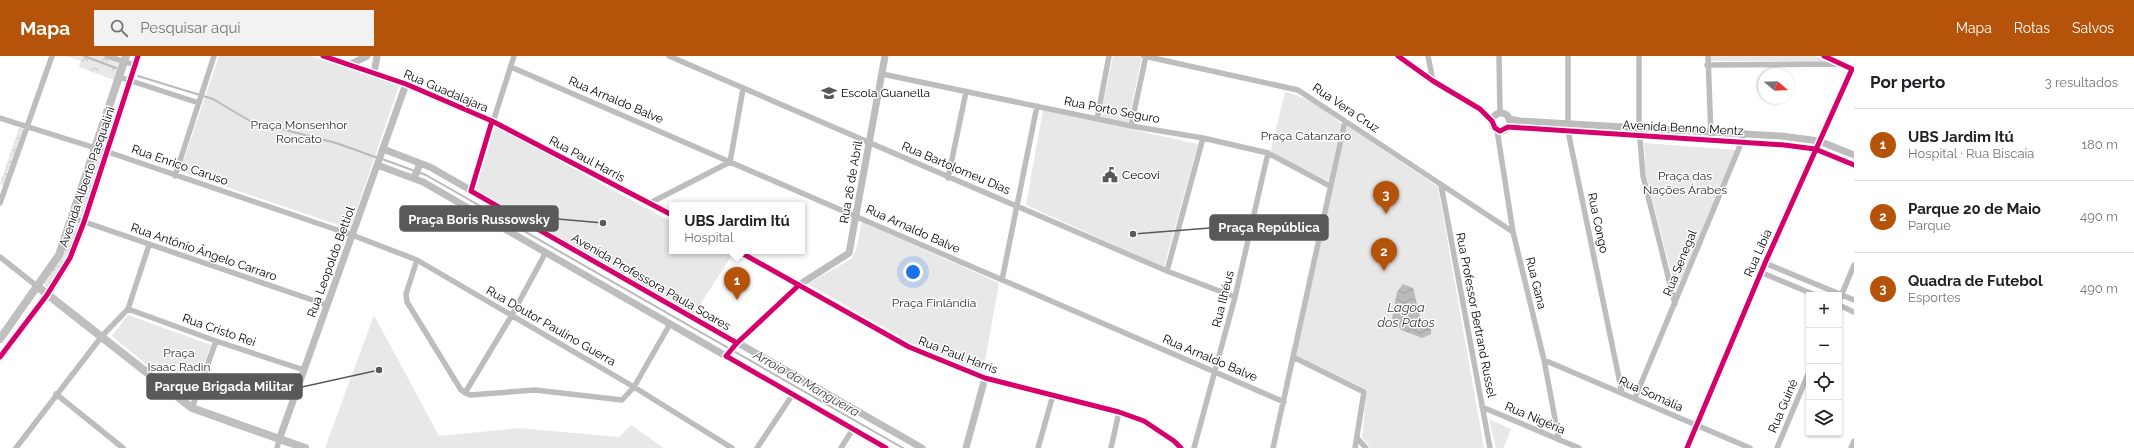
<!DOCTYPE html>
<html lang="pt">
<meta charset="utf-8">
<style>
body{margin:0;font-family:Raleway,sans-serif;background:#f2f2f2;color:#202124}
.controls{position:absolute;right:12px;bottom:12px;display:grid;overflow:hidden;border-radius:0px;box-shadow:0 1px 3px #0004}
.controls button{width:36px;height:36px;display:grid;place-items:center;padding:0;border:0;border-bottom:1px solid #e0e0e0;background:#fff;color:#202124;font:20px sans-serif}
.compass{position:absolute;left:1758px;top:12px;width:36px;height:36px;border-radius:50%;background:#fff;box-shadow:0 1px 3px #0004;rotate:109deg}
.you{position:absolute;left:913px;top:216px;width:14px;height:14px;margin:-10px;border:3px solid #fff;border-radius:50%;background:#1a73e8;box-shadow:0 0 0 6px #1a73e833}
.badge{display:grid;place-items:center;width:26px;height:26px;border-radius:50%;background:#b45309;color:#fff;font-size:13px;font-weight:700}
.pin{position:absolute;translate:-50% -33px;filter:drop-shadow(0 1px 2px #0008)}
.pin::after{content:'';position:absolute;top:21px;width:14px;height:12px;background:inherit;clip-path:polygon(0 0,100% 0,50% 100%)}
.popup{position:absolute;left:669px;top:146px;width:136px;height:52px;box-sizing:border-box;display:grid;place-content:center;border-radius:0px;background:#fff;filter:drop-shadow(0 1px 3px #0005);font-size:13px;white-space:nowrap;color:#757577}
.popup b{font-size:15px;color:#202124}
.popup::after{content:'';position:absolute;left:50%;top:100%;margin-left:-8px;border:8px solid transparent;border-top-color:#fff}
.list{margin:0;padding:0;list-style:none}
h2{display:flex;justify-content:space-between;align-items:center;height:52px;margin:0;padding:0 16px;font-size:17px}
h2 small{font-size:13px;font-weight:400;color:#757577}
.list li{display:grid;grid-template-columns:26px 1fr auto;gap:12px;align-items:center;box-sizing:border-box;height:72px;padding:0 16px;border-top:1px solid #e0e0e0}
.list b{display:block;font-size:15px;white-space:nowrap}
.list p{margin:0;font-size:13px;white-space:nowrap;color:#757577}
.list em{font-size:13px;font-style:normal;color:#757577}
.icon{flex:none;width:22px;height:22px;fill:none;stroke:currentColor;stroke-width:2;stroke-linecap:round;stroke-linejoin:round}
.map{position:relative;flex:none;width:1854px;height:392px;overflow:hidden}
header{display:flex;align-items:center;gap:24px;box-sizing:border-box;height:56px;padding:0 20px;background:#b45309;color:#fff}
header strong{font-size:19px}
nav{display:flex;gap:22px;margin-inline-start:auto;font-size:14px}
.search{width:280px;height:36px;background:#f2f2f2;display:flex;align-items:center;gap:10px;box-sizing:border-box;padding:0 14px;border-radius:0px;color:#757577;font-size:15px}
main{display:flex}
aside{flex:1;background:#fff}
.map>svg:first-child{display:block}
.grass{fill:url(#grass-dots)}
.forest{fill:url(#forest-crowns)}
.green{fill:#e8e8e8}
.water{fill:url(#water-waves)}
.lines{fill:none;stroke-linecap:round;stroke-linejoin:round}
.stream{stroke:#bababa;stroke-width:2}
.minor{stroke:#bdbdbd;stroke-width:5.5}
.tertiary{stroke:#bdbdbd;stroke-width:7}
.secondary{stroke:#bfbfbf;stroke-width:8}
.cycleway-casing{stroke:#fff;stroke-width:8}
.cycleway{stroke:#d6006c;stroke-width:5}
.labels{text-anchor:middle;stroke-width:3;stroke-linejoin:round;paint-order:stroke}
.street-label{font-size:12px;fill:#000;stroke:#fff}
.poi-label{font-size:12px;fill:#000;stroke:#fff;text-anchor:start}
.park-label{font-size:12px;fill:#2d2d2d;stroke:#fff}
.water-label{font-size:13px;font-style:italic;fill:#3e3e3e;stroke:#fff}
.leader{fill:none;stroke:#595959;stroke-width:1.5}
.callout-dot{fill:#595959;stroke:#fff;stroke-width:1.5}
.callout{fill:#595959;stroke:#595959;stroke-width:1.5}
.callout-label{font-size:13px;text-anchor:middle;font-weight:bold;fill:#fff}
</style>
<header>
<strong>Mapa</strong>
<div class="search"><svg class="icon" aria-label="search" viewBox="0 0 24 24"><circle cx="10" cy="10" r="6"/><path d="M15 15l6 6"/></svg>Pesquisar aqui</div>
<nav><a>Mapa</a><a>Rotas</a><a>Salvos</a></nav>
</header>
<main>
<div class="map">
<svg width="1854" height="392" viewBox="0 0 1854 392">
<defs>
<pattern id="grass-dots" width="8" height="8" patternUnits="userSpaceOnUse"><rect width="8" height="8" fill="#e8e8e8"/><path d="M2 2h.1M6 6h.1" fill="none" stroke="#c5c5c5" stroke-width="1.8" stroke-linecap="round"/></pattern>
<pattern id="forest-crowns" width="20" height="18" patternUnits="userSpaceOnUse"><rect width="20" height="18" fill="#e8e8e8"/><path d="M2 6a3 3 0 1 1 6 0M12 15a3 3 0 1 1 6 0" fill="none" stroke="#c5c5c5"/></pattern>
<pattern id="water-waves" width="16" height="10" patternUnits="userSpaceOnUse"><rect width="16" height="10" fill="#bababa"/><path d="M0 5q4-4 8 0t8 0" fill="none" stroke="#9e9e9e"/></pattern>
</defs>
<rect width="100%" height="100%" fill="#fff"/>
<path class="grass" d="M19 72H23L4 130 0 128Z
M98 94 104 96 84 161 76 159Z
M74 164 81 167 66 205 48 232 44 228 60 202Z"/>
<path class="forest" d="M66 0H114L122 3 114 24 79 11 81 5Z"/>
<path class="green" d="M219 0H311L399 30 350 173 180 115Z
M1113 0H1142L1128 67 1100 62Z
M1711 0H1815L1829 6 1711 5Z
M1285 36C1307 41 1325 53 1341 68L1329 125 1270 97Z
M1043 54 1198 88 1164 211 1026 149Z
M1346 69 1438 131 1484 392H1371L1362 382 1367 334 1296 300Z
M495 70 672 166V195H725L732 199 694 258 475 135Z
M1644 87 1738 94 1676 235 1646 119Z
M862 166 999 227 983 316 913 288 808 228 851 203 856 194Z
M128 259 211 289 191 345 112 280Z
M374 259 439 380 519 372 619 381 631 369 664 392H325Z
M1489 363 1511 373 1504 392H1496Z"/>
<path class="water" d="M1403 228 1413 232 1420 260 1431 270V278L1422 282 1401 274 1392 262 1397 236Z"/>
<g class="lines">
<path class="stream" d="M84 0 116 12
M138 20 213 43 250 65 336 87 378 102
M382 103 426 119 903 392"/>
<path class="minor" d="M107 0 135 9
M669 0 1167 215 1235 241
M1144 0 1298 34 1513 176
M1428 0 1433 25
M1499 0 1500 57
M1568 0V75L1622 337
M1639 0V71L1643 120 1675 248
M1708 0 1711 79
M1824 0 1854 13
M1707 9 1842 8
M511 11 1284 346
M882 18 1131 70 1203 82 1268 97 1330 130
M119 21 199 47
M0 62 108 96 352 179 417 204 634 331 732 392
M1097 63 1109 0
M1131 70 1146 0
M1497 74 1513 176 1544 304 1559 384
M175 120 214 0
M948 122 966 36
M1441 129 1490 392
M471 135 514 0
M0 147 52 0
M650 147 730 106 743 33
M73 162 327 249
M0 201 38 231
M417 204 406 238 407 246 461 334 470 339 535 334 622 344 634 331 670 268
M1765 207 1854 244
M1167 215 1203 82
M1760 216 1815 239
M1002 224 1037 50
M1839 245 1854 209
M1839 249 1854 256
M128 253 216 285 304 314
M1293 301 1364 336 1355 392
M1544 304 1750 392
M465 337 512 259 546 196
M56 338 123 392
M1635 342 1742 85 1743 78
M1482 351 1579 392
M192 352 216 285
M1357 382 1366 392
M16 392 102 280 128 253 149 189
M277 392 279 384
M757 392 793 338
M841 392 853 373
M1038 392 1053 339
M1111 392 1119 356
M1194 392 1235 241 1268 97
M1273 392 1345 65
M1687 392 1765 207 1852 13
M1777 392 1809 316
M1851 392 1854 385"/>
<path class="tertiary" d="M323 0 406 28 492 65 672 159
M1398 0 1433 25 1480 53 1492 65
M349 9 367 0
M374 17 377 0
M1492 66a9 9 0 1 1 18 0a9 9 0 1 1-18 0Z
M1509 63 1520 65 1781 80 1819 85 1854 99
M1508 71 1784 89 1815 93 1854 109
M383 93 430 111 922 392
M377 109 423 126 886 392
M414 122 420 108
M738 195 909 291 985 322 1119 356 1144 365 1174 385 1181 392
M726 300 737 287 799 229 849 197 885 0
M279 384 406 28
M966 392 985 322"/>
<path class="secondary" d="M38 231 192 352 305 392
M0 283 59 199 126 0
M0 301 47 239 70 202 84 166 138 0"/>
<defs>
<path id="cycleway" d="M323 0 406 28 492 65 672 159
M1398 0 1433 25 1480 53 1492 65 1495 72 1500 75 1508 71 1784 89 1815 93 1854 109
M492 65 471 135 737 287
M738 195 909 291 985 322 1119 356 1144 365 1174 385 1181 392
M799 229 737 287 726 300 886 392
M0 301 47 239 70 202 84 166 138 0
M1687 392 1765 207 1852 13 1824 0"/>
</defs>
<use href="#cycleway" class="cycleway-casing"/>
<use href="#cycleway" class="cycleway"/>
</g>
<defs>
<symbol id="school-bare" viewBox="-9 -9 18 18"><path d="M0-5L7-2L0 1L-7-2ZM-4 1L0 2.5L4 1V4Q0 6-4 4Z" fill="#595959" stroke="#fff" stroke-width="2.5" paint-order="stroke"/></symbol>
<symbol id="civic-bare" viewBox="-9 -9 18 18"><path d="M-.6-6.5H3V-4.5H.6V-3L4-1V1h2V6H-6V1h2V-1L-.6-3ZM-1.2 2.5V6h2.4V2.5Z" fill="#595959" stroke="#fff" stroke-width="2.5" paint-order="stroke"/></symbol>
</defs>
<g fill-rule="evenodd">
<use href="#school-bare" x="818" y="26" width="22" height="22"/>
<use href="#civic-bare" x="1099" y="108" width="22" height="22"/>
</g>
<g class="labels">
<g class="street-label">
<text transform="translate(446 35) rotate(23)" y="4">Rua Guadalajara</text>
<text transform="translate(616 44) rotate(23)" y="4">Rua Arnaldo Balve</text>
<text transform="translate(1346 52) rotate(34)" y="4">Rua Vera Cruz</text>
<text transform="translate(1112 54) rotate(11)" y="4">Rua Porto Seguro</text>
<text transform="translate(1683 72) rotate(3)" y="4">Avenida Benno Mentz</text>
<text transform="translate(587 103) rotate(28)" y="4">Rua Paul Harris</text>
<text transform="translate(180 109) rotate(19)" y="4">Rua Enrico Caruso</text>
<text transform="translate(956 112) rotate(23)" y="4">Rua Bartolomeu Dias</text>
<text transform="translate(87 121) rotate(-71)" y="4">Avenida Alberto Pasqualini</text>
<text transform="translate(851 126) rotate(-80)" y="4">Rua 26 de Abril</text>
<text transform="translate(1598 167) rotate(78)" y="4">Rua Congo</text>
<text transform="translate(913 173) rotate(24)" y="4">Rua Arnaldo Balve</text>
<text transform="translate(204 196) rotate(19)" y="4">Rua Antônio Ângelo Carraro</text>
<text transform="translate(1758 197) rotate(-66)" y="4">Rua Líbia</text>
<text transform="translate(331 206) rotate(-70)" y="4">Rua Leopoldo Bettiol</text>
<text transform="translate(1680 207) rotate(-68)" y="4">Rua Senegal</text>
<text transform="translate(651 226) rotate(30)" y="4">Avenida Professora Paula Soares</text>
<text transform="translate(1536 227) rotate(76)" y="4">Rua Gana</text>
<text transform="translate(1223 243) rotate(-76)" y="4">Rua Ilhéus</text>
<text transform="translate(1476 259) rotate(79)" y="4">Rua Professor Bertrand Russel</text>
<text transform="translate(551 270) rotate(30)" y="4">Rua Doutor Paulino Guerra</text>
<text transform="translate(219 274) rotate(19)" y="4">Rua Cristo Rei</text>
<text transform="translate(958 299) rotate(21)" y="4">Rua Paul Harris</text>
<text transform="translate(1210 302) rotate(23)" y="4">Rua Arnaldo Balve</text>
<text transform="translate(1651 338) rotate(24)" y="4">Rua Somália</text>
<text transform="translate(1783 350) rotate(-67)" y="4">Rua Guiné</text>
<text transform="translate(1535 362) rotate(23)" y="4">Rua Nigéria</text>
</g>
<g class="poi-label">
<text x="841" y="41">Escola Guanella</text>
<text x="1122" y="123">Cecovi</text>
</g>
<g class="park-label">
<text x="299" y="73">Praça Monsenhor<tspan x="299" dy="14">Roncato</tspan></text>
<text x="1306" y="84">Praça Catanzaro</text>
<text x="1685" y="124">Praça das<tspan x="1685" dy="14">Nações Árabes</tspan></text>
<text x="934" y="251">Praça Finlândia</text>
<text x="179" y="301">Praça<tspan x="179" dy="14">Isaac Radin</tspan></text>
</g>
<g class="water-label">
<text x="1406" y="256">Lagoa<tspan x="1406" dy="15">dos Patos</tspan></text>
<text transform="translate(807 327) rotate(30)" y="5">Arroio da Mangueira</text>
</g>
</g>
<path class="leader" d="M603 167L558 163M1133 178L1210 172M379 314L302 331"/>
<g class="callout-dot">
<circle cx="603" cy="167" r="4"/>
<circle cx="1133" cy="178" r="4"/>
<circle cx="379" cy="314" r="4"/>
</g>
<g class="callout">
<rect x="400" y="150" width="158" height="25" rx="4"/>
<rect x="1210" y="159" width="118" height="25" rx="4"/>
<rect x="147" y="318" width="155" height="25" rx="4"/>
</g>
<g class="callout-label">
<text x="479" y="168">Praça Boris Russowsky</text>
<text x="1269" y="176">Praça República</text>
<text x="224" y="335">Parque Brigada Militar</text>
</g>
</svg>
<div class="controls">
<button>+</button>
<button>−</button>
<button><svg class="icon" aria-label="locate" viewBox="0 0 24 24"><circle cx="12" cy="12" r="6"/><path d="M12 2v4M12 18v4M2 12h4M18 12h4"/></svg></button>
<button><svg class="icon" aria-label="layers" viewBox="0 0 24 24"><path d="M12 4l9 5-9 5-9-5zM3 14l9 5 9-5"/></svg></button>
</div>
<svg class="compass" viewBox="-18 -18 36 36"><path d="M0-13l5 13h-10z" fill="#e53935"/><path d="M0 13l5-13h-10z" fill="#757577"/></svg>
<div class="you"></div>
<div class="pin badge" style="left:737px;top:244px">1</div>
<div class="popup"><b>UBS Jardim Itú</b>Hospital</div>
<div class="pin badge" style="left:1384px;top:215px">2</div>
<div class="pin badge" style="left:1386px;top:158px">3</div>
</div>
<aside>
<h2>Por perto<small>3 resultados</small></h2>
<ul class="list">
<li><span class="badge">1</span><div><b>UBS Jardim Itú</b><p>Hospital · Rua Biscaia</p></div><em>180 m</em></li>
<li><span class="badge">2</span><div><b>Parque 20 de Maio</b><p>Parque</p></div><em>490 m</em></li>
<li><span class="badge">3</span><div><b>Quadra de Futebol</b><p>Esportes</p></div><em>490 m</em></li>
</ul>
</aside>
</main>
